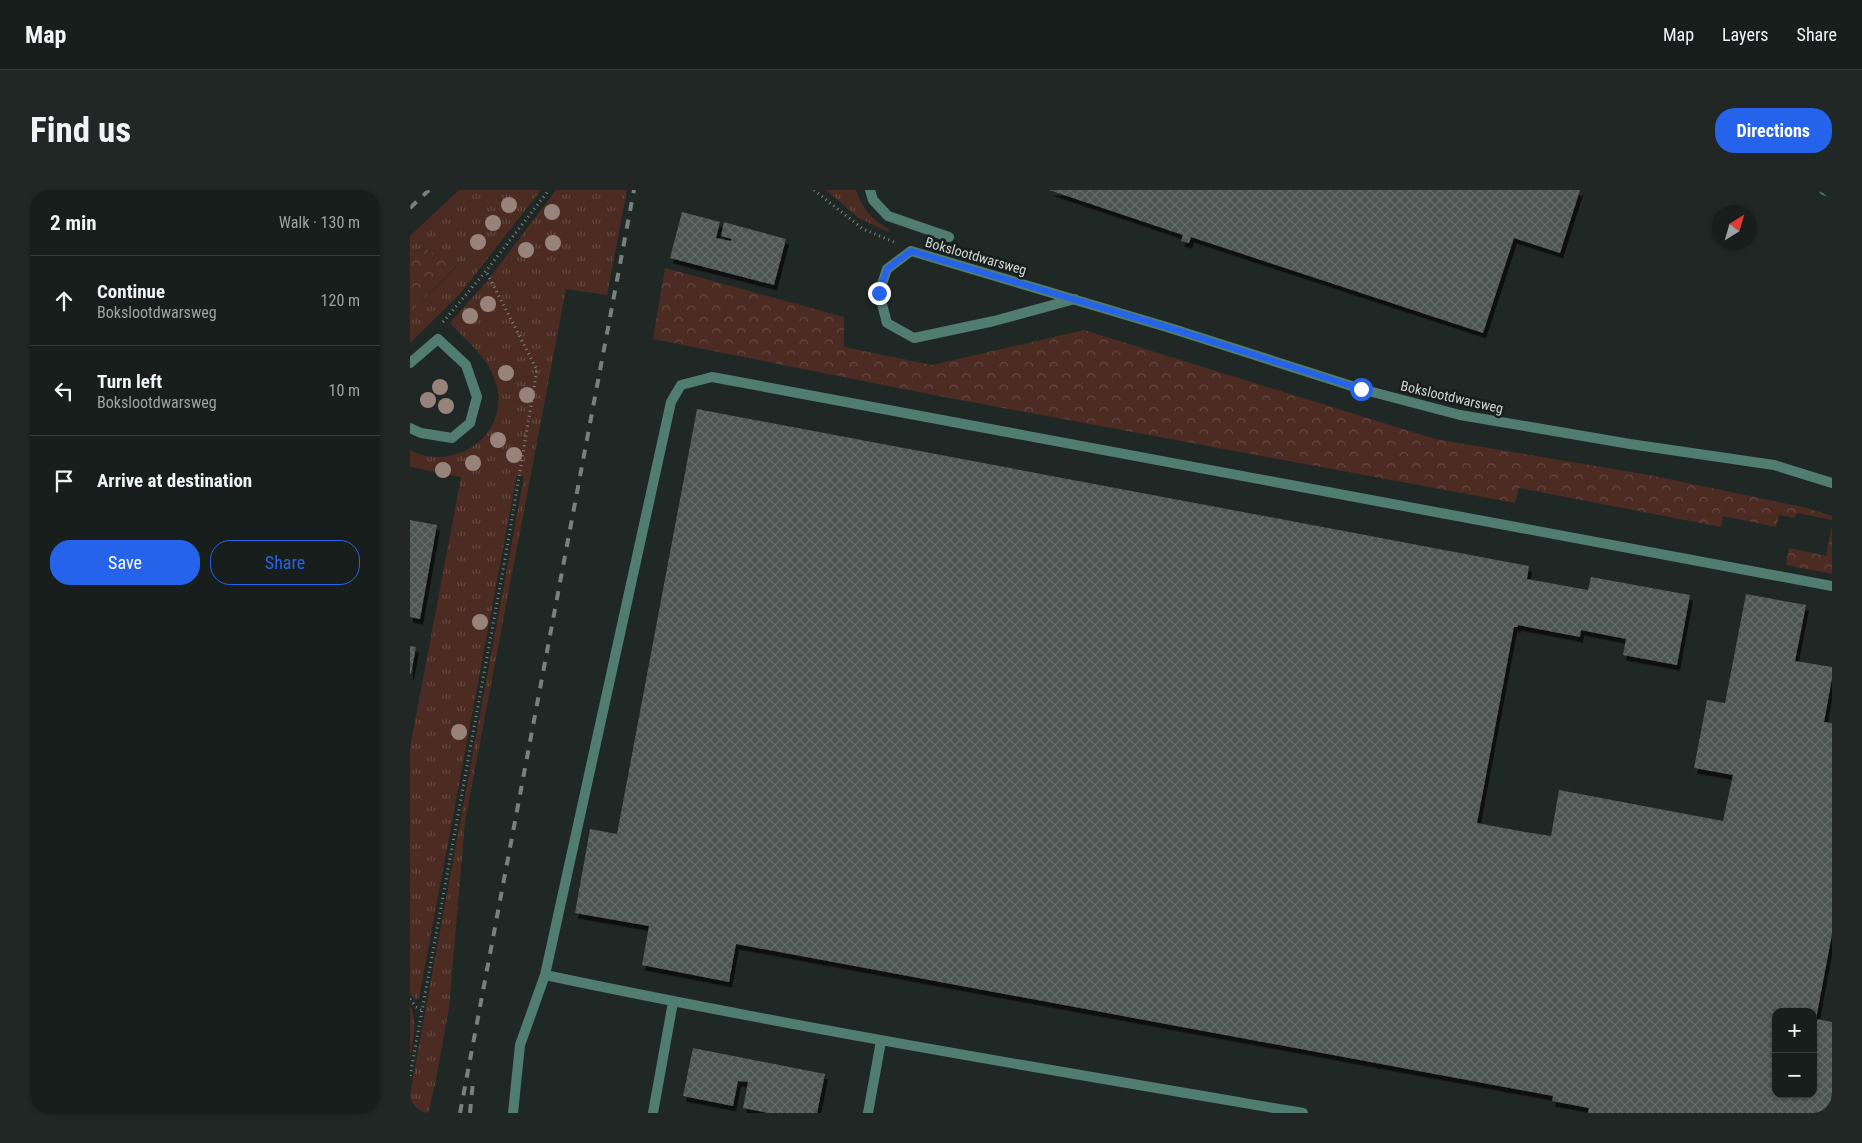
<!DOCTYPE html>
<meta charset="utf-8">
<style>
body{margin:0;font-family:"Roboto Condensed",sans-serif;background:#212725;color:#f1f3f6}
.controls{position:absolute;right:15px;bottom:15px;display:grid;overflow:hidden;border-radius:10px;box-shadow:0 1px 4px #0004}
.controls button{width:45px;height:45px;display:grid;place-items:center;padding:0;border:0;border-bottom:1px solid #363c3b;background:#181e1c;color:#f1f3f6;font:25px sans-serif}
.compass{position:absolute;left:1302px;top:15px;width:45px;height:45px;border-radius:50%;background:#181e1c;box-shadow:0 1px 4px #0004;rotate:37deg}
.stop{position:absolute;width:15px;height:15px;margin:-11px;border:4px solid #2563eb;border-radius:50%;background:#fff}
.stop.end{background:#2563eb;border-color:#fff;box-shadow:0 1px 5px #0008}
.list{margin:0;padding:0;list-style:none}
h2{display:flex;justify-content:space-between;align-items:center;height:65px;margin:0;padding:0 20px;font-size:21px}
h2 small{font-size:16px;font-weight:400;color:#9fa2a3}
.list li{display:grid;grid-template-columns:32px 1fr auto;gap:15px;align-items:center;box-sizing:border-box;height:90px;padding:0 20px;border-top:1px solid #363c3b}
.list b{display:block;font-size:19px;white-space:nowrap}
.list p{margin:0;font-size:16px;white-space:nowrap;color:#9fa2a3}
.list em{font-size:16px;font-style:normal;color:#9fa2a3}
.actions{display:flex;gap:10px;padding:15px 20px}
.actions a{flex:1;padding:11px 0;border:1px solid #2563eb;border-radius:20px;text-align:center;font-size:18px;color:#2563eb}
.actions .main{background:#2563eb;color:#fff}
.icon{flex:none;width:28px;height:28px;fill:none;stroke:currentColor;stroke-width:2;stroke-linecap:round;stroke-linejoin:round}
.map{position:relative;flex:none;width:1422px;height:923px;overflow:hidden;border-radius:20px}
header{display:flex;align-items:center;gap:30px;box-sizing:border-box;height:70px;padding:0 25px;background:#181e1c;border-bottom:1px solid #363c3b}
header strong{font-size:24px}
nav{display:flex;gap:28px;margin-inline-start:auto;font-size:18px}
.intro{display:flex;align-items:center;justify-content:space-between;box-sizing:border-box;height:120px;padding:0 30px}
h1{margin:0;font-size:35px}
.button{padding:12px 22px;border-radius:20px;background:#2563eb;color:#fff;font-size:18px;font-weight:700}
main{display:flex;gap:30px;padding:0 30px}
aside{flex:1;background:#181e1c;border-radius:20px;box-shadow:0 1px 4px #0004}
.map>svg:first-child{display:block}
.grass{fill:url(#grass-tufts)}
.forest{fill:url(#forest-crowns)}
.building{fill:url(#building-cross-hatch);fill-rule:evenodd;filter:url(#shadow)}
.lines{fill:none;stroke-linecap:round;stroke-linejoin:round}
.path{stroke:#818785;stroke-width:3;stroke-dasharray:1 4;stroke-linecap:butt}
.service{stroke:#517d71;stroke-width:10}
.minor{stroke:#517d71;stroke-width:10}
.rail{stroke:#79807d;stroke-width:4;stroke-dasharray:9 9;stroke-linecap:butt}
.tree{fill:#98837b}
.route{stroke:#2563eb;stroke-width:6}
.labels{text-anchor:middle;stroke-width:5;stroke-linejoin:round;paint-order:stroke}
.street-label{font-size:14px;fill:#d1d6d4;stroke:#171e1c}
</style>
<header>
<strong>Map</strong>
<nav><a>Map</a><a>Layers</a><a>Share</a></nav>
</header>
<div class="intro"><h1>Find us</h1><a class="button">Directions</a></div>
<main>
<aside>
<h2>2 min<small>Walk · 130 m</small></h2>
<ul class="list">
<li><svg class="icon" aria-label="ahead" viewBox="0 0 24 24"><path d="M12 20V5M6 11l6-6 6 6"/></svg><div><b>Continue</b><p>Bokslootdwarsweg</p></div><em>120 m</em></li>
<li><svg class="icon" aria-label="left" viewBox="0 0 24 24"><path d="M17 20v-9H6M10 6l-5 5 5 5"/></svg><div><b>Turn left</b><p>Bokslootdwarsweg</p></div><em>10 m</em></li>
<li><svg class="icon" aria-label="arrive" viewBox="0 0 24 24"><path d="M6 21V4h12l-3 4 3 4H6"/></svg><div><b>Arrive at destination</b></div></li>
</ul>
<div class="actions"><a class="main">Save</a><a>Share</a></div>
</aside>
<div class="map">
<svg width="1422" height="923" viewBox="0 0 1422 923">
<defs>
<pattern id="grass-tufts" width="24" height="20" patternUnits="userSpaceOnUse" patternTransform="scale(1.25)"><rect width="24" height="20" fill="#4b2b22"/><path d="M3 7l-1-3M5 7V3M7 7l1-3M15 17l-1-3M17 17v-4M19 17l1-3" fill="none" stroke="#644941"/></pattern>
<pattern id="forest-crowns" width="20" height="18" patternUnits="userSpaceOnUse" patternTransform="scale(1.25)"><rect width="20" height="18" fill="#4b2b22"/><path d="M2 6a3 3 0 1 1 6 0M12 15a3 3 0 1 1 6 0" fill="none" stroke="#644941"/></pattern>
<pattern id="building-cross-hatch" width="8" height="8" patternUnits="userSpaceOnUse" patternTransform="scale(1.25)"><rect width="8" height="8" fill="#4c5451"/><path d="M0 0l8 8M0 8l8-8" fill="none" stroke="#656c69"/></pattern>
<filter id="shadow"><feDropShadow dx="3" dy="5.5" stdDeviation="0" flood-color="#0009"/></filter>
</defs>
<rect width="100%" height="100%" fill="#202825"/>
<path class="grass" d="M49 0H131L50 104 0 153V123L47 76 13 58 0 70V46Z
M146 0H217L197 105 156 99 55 632 39 818 25 895 18 923H0V905L16 817 114 286 107 284 9 808 6 810 0 803V558L51 287 0 277V260C43 283 98 247 87 197 81 170 59 153 40 133L78 90Z
M416 0H446C452 18 462 30 479 39L478 42 449 28Z
M0 815C8 833 3 850 0 869Z"/>
<path class="forest" d="M13 58 47 75 0 123V70Z
M255 78 434 127V157L522 175 674 140 1025 249 1239 285 1397 318 1422 326V330L1387 323 1385 328 1369 325 1366 337 1313 326 1311 337 1109 298 1105 313 534 207 243 149Z
M1422 335V384L1376 375 1379 358 1416 366Z"/>
<path class="building" d="M639 0H1170L1150 63 1104 48 1073 143 781 47 779 53 771 51 773 45Z
M272 22 310 32 306 48 321 51 322 49 311 46 314 32 376 49 364 95 260 68Z
M287 219 1119 376 1117 389 1178 400 1181 387 1280 405 1267 475 1213 465 1216 449 1171 440 1170 447 1108 435V437H1104L1067 633 1115 642 1141 646 1149 600 1313 631 1323 585 1284 578 1297 510 1315 513 1336 404 1396 415 1385 471 1422 477V488L1414 532 1422 533V744L1406 829 1422 832V923H1178L1179 918 1142 911 1143 906 326 754 319 792 232 775 239 736 165 723 180 639 207 644ZM1366 822H1403V904H1366Z
M0 330 27 335 10 429 0 427Z
M0 456 6 457 1 484H0Z
M283 858 415 884 407 923H359L333 918 338 892 328 891 323 916 273 906Z"/>
<g class="lines">
<path class="path" d="M404 0 453 39 484 52
M33 132 76 81 139 0
M0 809 6 817 11 820
M0 886 96 364 127 180 76 81"/>
<path class="service" d="M1414 0 1422 3
M135 785C387 838 640 880 893 923
M103 923 110 855 135 785 261 212 271 195 302 187 1422 396
M243 923 263 812
M458 923 471 851"/>
<path class="minor" d="M460 0 463 10 478 26 539 47
M665 109 584 131 504 148 477 133 469 103 477 79 501 61 760 138 951 199 1050 225 1220 254 1364 275 1422 293
M0 173 28 149 56 175 67 207 60 233 42 248 11 243 0 238"/>
<path class="rail" d="M0 18 19 0
M50 923 224 0
M60 923 63 891"/>
</g>
<g class="tree">
<circle cx="99" cy="15" r="8"/>
<circle cx="142" cy="22" r="8"/>
<circle cx="83" cy="33" r="8"/>
<circle cx="68" cy="52" r="8"/>
<circle cx="143" cy="53" r="8"/>
<circle cx="116" cy="60" r="8"/>
<circle cx="78" cy="114" r="8"/>
<circle cx="60" cy="126" r="8"/>
<circle cx="96" cy="183" r="8"/>
<circle cx="30" cy="197" r="8"/>
<circle cx="117" cy="205" r="8"/>
<circle cx="18" cy="210" r="8"/>
<circle cx="36" cy="216" r="8"/>
<circle cx="88" cy="250" r="8"/>
<circle cx="104" cy="265" r="8"/>
<circle cx="63" cy="273" r="8"/>
<circle cx="33" cy="280" r="8"/>
<circle cx="70" cy="432" r="8"/>
<circle cx="49" cy="542" r="8"/>
</g>
<g class="lines">
<path class="route" d="M469 103 477 79 501 61 760 138 951 199"/>
</g>
<g class="labels">
<g class="street-label">
<text transform="translate(566 66) rotate(16)" y="5">Bokslootdwarsweg</text>
<text transform="translate(1042 207) rotate(13)" y="5">Bokslootdwarsweg</text>
</g>
</g>
</svg>
<div class="controls">
<button>+</button>
<button>−</button>
</div>
<svg class="compass" viewBox="-18 -18 36 36"><path d="M0-13l5 13h-10z" fill="#e53935"/><path d="M0 13l5-13h-10z" fill="#9fa2a3"/></svg>
<div class="stop" style="left:951px;top:199px"></div>
<div class="stop end" style="left:469px;top:103px"></div>
</div>
</main>
